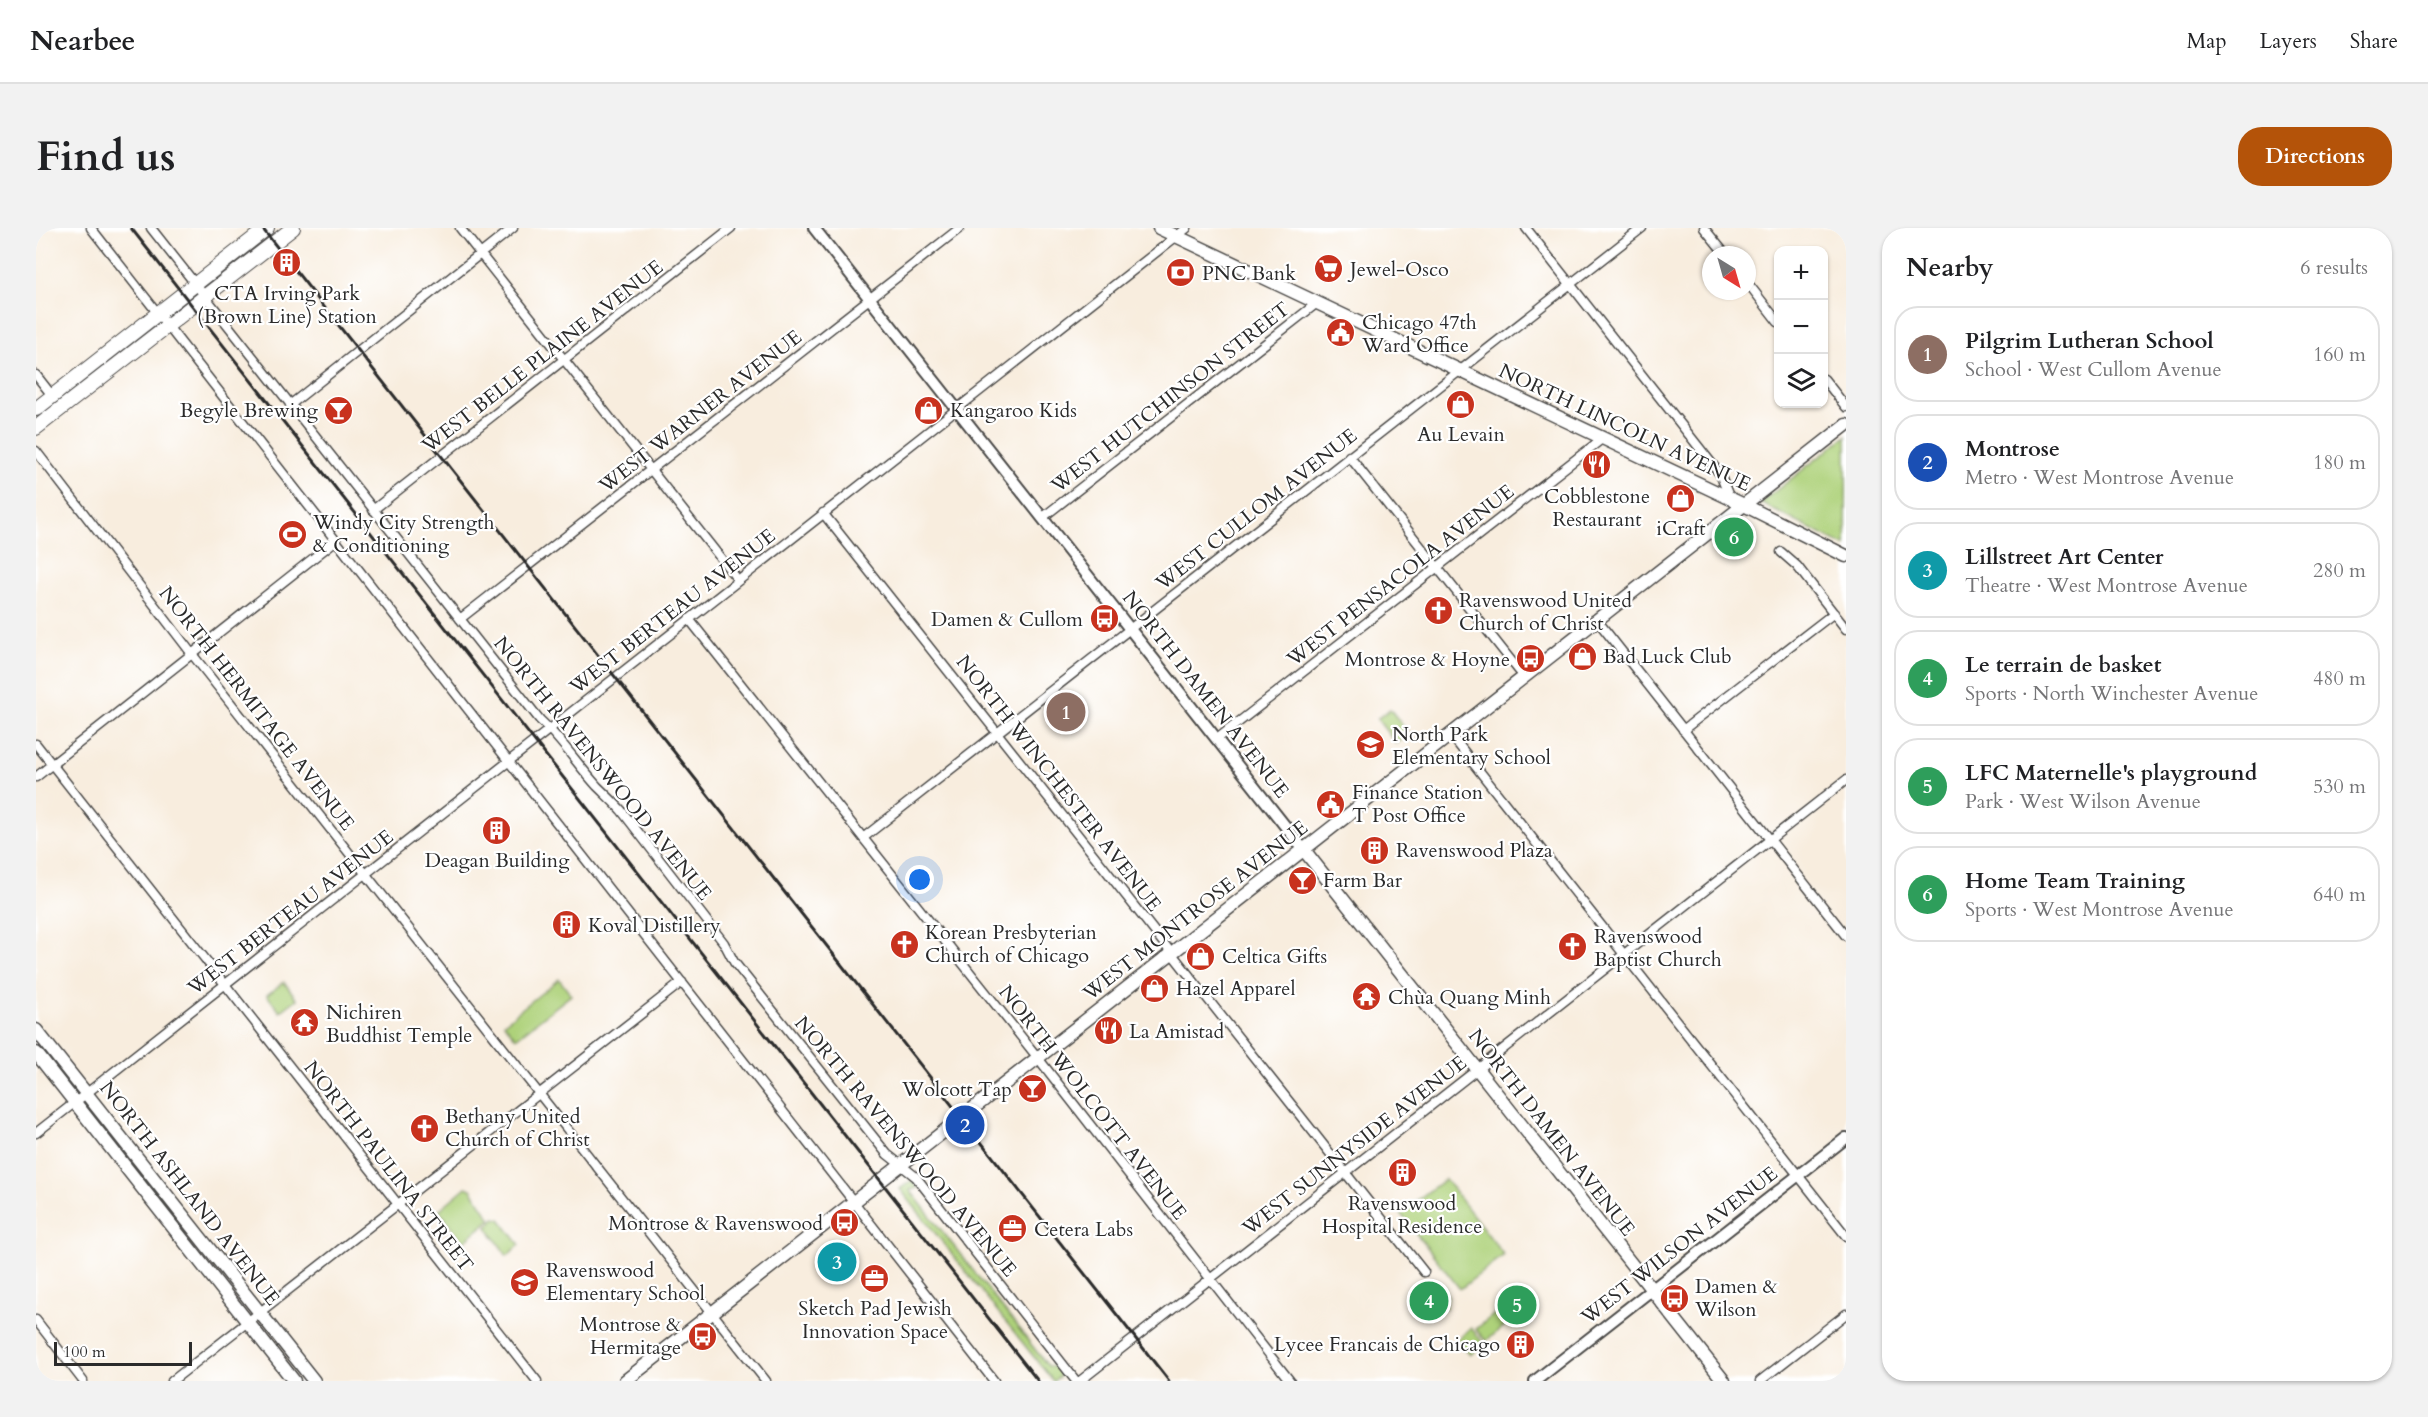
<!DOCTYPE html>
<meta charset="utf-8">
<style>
body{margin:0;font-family:Cardo,serif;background:#f2f2f2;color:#202124}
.controls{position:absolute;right:18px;top:18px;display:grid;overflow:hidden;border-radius:12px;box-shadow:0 2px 4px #0004}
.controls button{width:54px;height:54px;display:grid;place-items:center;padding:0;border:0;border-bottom:2px solid #e0e0e0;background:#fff;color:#202124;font:30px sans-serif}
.compass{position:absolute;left:1666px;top:18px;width:54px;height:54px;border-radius:50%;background:#fff;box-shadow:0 2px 4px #0004;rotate:143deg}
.scale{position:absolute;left:18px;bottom:15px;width:138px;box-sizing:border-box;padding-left:6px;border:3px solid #2b2b2b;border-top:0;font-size:16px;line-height:21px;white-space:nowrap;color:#2b2b2b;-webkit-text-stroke:4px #fff;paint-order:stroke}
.you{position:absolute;left:884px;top:652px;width:21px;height:21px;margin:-15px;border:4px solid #fff;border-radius:50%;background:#1a73e8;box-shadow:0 0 0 9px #1a73e833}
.badge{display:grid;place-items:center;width:39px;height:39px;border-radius:50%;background:#b45309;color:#fff;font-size:20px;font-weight:700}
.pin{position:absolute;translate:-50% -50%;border:3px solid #fff;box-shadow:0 2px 6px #0006}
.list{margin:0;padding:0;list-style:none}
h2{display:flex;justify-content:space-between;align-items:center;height:78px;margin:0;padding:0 24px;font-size:26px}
h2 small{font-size:20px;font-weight:400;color:#757577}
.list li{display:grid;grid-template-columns:39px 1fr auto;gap:18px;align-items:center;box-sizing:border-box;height:96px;margin:0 12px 12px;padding:0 12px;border:2px solid #e0e0e0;border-radius:24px}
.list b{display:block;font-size:22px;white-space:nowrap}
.list p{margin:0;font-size:20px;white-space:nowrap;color:#757577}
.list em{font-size:20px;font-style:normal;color:#757577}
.icon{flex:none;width:33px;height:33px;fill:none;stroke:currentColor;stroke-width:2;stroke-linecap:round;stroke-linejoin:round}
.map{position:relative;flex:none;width:1810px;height:1153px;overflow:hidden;border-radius:24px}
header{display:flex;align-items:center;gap:36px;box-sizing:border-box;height:84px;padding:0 30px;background:#fff;border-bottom:2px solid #e0e0e0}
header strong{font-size:28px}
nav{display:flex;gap:33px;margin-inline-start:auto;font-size:21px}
.intro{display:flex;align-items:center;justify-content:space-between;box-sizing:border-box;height:144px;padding:0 36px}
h1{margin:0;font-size:42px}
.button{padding:15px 27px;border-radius:24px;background:#b45309;color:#fff;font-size:21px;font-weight:700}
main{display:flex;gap:36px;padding:0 36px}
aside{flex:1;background:#fff;border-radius:24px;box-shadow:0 2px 4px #0004}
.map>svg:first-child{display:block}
.green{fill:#aed27a;stroke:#6c7e52;stroke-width:1.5}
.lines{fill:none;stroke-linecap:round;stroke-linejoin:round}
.minor-casing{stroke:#4a4846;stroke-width:11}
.tertiary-casing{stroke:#4a4846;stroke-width:14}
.secondary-casing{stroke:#4a4846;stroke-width:15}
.primary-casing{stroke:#4a4846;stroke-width:16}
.minor{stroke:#fff;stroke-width:8}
.tertiary{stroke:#fff;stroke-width:10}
.secondary{stroke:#fff;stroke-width:12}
.primary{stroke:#fff;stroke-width:14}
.rail{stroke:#2b2b2b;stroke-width:3}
.labels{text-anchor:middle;stroke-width:4.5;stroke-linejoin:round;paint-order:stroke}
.poi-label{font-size:20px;fill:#2b2b2b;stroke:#fff;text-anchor:start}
.street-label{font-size:20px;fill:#2b2b2b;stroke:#fff}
</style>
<header>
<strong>Nearbee</strong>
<nav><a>Map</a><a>Layers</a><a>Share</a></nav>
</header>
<div class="intro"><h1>Find us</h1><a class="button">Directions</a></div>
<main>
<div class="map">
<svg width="1810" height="1153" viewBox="0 0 1810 1153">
<rect width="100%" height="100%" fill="#fff"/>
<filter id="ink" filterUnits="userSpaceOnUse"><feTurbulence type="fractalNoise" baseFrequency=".0167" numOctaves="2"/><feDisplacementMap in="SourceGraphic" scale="12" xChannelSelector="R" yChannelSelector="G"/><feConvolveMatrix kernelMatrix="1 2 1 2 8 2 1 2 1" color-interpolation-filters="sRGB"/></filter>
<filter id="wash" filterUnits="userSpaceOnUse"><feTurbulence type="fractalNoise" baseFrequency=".008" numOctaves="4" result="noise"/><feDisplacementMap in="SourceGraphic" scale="24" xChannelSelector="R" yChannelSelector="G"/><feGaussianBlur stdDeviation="1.35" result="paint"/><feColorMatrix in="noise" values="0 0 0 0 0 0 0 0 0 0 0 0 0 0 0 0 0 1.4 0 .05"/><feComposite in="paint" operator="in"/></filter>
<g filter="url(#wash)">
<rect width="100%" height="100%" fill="#f8edde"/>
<path class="green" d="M1810 208V319L1724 275Z
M1354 481 1373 506 1360 516 1341 491Z
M523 751 535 767 480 810 468 795Z
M248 754 261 771 244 784 231 767Z
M1409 951 1468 1027 1424 1061 1364 985Z
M876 952 882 960 874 962 1012 1138 1023 1140 1026 1142 1023 1149 1017 1153 864 961Z
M430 959 435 961 455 991 427 1014 403 982Z
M459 990 464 991 484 1017 471 1028 451 999Z
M1407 1059 1412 1069 1410 1080 1378 1084 1374 1075 1376 1064Z
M1482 1064 1494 1079 1480 1091 1467 1075Z
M1466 1080 1476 1092 1450 1113 1440 1101Z
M1435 1100 1448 1116 1434 1127 1422 1111Z"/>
</g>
<g filter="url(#ink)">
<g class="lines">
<defs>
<path id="minor" d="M55 0 958 1153
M115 0 504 492C526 512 541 536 561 558 569 566 577 573 585 582L688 715 698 734 851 926 880 949 1040 1153
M424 0 702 352
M1490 0 1684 246 1694 271
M1668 0 1690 27
M1711 54 1742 94
M0 147 18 170
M1788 151 1810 179
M254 177 477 0
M0 223 156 426 730 1153
M1313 228 1488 449
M337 282 695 0
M787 285 1388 1044
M1006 290 1281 75
M1745 324 1761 338 1810 401
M424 391 924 0
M653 391 1002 830 1254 1153
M1561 392 1810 708
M1647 502 1798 385
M1415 507 1810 1008
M1181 511 1567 210
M0 516 501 1153
M0 549 299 313
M827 610 1606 0
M0 905 1151 0
M0 1092 47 1153
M136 1153 646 754
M1044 1153 1810 552
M1724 1153 1810 1086"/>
<path id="tertiary" d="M778 0 1268 622
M1499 1153 1810 910"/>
<path id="secondary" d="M1123 0 1708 277 1810 328
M1268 622 1688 1153
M0 802 278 1153
M0 825 258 1153
M589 1153 1810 197"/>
<path id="primary" d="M0 181 231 0
M0 200 257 0"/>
</defs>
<use href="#minor" class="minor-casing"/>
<use href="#tertiary" class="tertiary-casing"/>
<use href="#secondary" class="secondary-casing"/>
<use href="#primary" class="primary-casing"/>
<use href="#minor" class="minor"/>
<use href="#tertiary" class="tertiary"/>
<use href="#secondary" class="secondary"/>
<use href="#primary" class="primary"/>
<path class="rail" d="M95 0 1002 1153
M226 0 1133 1153"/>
</g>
</g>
<defs>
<symbol id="building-disc" viewBox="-11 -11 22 22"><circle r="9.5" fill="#c8321e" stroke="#fff"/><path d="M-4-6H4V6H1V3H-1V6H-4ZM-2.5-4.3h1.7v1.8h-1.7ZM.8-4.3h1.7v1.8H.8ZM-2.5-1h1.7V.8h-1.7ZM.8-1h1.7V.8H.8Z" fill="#fff"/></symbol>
<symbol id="supermarket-disc" viewBox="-11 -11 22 22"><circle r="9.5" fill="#c8321e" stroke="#fff"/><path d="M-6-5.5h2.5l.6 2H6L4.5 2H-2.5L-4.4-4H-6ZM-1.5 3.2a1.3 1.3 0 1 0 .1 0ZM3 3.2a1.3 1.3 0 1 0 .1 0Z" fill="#fff"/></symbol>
<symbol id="bank-disc" viewBox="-11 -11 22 22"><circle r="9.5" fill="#c8321e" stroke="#fff"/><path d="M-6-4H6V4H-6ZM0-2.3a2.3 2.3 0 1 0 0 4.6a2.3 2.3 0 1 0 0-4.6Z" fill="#fff"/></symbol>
<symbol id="civic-disc" viewBox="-11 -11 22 22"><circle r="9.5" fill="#c8321e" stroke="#fff"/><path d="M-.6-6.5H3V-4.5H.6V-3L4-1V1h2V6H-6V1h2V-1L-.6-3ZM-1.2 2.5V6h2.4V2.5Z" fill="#fff"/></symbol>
<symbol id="shop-disc" viewBox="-11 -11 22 22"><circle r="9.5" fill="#c8321e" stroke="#fff"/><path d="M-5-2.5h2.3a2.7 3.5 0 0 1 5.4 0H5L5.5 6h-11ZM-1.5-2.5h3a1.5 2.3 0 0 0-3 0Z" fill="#fff"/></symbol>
<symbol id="bar-disc" viewBox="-11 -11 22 22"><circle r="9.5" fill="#c8321e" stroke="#fff"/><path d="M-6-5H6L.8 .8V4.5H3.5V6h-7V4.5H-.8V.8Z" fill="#fff"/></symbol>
<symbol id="restaurant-disc" viewBox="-11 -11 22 22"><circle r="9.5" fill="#c8321e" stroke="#fff"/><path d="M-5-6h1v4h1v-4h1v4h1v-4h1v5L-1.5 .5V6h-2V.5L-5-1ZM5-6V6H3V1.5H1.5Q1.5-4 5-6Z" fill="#fff"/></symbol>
<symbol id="stadium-disc" viewBox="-11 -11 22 22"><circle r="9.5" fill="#c8321e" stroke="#fff"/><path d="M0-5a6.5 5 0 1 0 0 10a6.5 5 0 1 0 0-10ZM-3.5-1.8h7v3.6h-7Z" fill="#fff"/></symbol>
<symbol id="church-disc" viewBox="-11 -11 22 22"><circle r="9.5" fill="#c8321e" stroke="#fff"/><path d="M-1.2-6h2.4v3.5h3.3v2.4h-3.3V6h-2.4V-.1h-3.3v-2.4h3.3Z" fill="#fff"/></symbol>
<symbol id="bus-disc" viewBox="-11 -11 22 22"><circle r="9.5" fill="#c8321e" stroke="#fff"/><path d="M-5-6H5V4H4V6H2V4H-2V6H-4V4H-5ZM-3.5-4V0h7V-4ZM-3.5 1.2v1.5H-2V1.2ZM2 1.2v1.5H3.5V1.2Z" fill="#fff"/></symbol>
<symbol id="school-disc" viewBox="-11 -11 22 22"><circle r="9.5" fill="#c8321e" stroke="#fff"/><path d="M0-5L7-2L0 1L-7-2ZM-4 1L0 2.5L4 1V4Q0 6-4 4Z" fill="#fff"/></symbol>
<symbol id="temple-disc" viewBox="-11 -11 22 22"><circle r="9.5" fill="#c8321e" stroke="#fff"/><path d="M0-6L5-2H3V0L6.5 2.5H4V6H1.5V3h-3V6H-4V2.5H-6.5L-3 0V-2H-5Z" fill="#fff"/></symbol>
<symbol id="office-disc" viewBox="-11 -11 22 22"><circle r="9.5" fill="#c8321e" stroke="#fff"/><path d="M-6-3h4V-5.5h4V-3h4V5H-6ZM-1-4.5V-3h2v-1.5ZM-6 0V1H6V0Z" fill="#fff"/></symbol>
</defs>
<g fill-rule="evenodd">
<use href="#building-disc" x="234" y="18" width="33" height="33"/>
<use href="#supermarket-disc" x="1276" y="24" width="33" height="33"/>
<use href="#bank-disc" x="1128" y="28" width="33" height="33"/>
<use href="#civic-disc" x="1288" y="88" width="33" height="33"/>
<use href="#shop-disc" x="1408" y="160" width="33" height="33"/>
<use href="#bar-disc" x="286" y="166" width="33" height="33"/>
<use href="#shop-disc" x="876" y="166" width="33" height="33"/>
<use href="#restaurant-disc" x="1544" y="220" width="33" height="33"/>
<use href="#shop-disc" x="1628" y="254" width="33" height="33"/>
<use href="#stadium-disc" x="240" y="290" width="33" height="33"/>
<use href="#church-disc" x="1386" y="366" width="33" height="33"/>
<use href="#bus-disc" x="1052" y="374" width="33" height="33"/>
<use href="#shop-disc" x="1530" y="412" width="33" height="33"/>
<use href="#bus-disc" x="1478" y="414" width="33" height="33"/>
<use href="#school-disc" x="1318" y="500" width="33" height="33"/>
<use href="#civic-disc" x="1278" y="560" width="33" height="33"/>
<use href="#building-disc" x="444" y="586" width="33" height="33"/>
<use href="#building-disc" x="1322" y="606" width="33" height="33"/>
<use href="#bar-disc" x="1250" y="636" width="33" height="33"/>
<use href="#building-disc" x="514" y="680" width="33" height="33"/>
<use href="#church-disc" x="852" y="700" width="33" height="33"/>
<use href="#church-disc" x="1520" y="702" width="33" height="33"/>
<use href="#shop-disc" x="1148" y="712" width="33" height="33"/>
<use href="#shop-disc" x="1102" y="744" width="33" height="33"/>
<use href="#temple-disc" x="1314" y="752" width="33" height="33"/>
<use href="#temple-disc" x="252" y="778" width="33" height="33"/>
<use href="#restaurant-disc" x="1056" y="786" width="33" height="33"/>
<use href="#bar-disc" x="980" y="844" width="33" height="33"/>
<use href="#church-disc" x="372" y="884" width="33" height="33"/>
<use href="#building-disc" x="1350" y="928" width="33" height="33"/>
<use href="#bus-disc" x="792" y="978" width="33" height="33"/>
<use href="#office-disc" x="960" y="984" width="33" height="33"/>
<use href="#office-disc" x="822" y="1034" width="33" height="33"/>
<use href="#school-disc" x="472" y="1038" width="33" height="33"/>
<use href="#bus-disc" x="1622" y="1054" width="33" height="33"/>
<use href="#bus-disc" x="650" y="1092" width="33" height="33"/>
<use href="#building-disc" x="1468" y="1100" width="33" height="33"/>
</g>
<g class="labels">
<g class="poi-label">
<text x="1314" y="48">Jewel-Osco</text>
<text x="1166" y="52">PNC Bank</text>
<text x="251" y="72" text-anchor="middle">CTA Irving Park<tspan x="251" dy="23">(Brown Line) Station</tspan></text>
<text x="1326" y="101">Chicago 47th<tspan x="1326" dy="23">Ward Office</tspan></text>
<text x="282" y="189" text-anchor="end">Begyle Brewing</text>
<text x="914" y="189">Kangaroo Kids</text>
<text x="1425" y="213" text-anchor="middle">Au Levain</text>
<text x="1561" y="275" text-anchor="middle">Cobblestone<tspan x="1561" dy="23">Restaurant</tspan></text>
<text x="277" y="301">Windy City Strength<tspan x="277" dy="23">&amp; Conditioning</tspan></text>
<text x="1645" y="307" text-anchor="middle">iCraft</text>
<text x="1423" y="379">Ravenswood United<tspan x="1423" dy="23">Church of Christ</tspan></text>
<text x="1047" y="398" text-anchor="end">Damen &amp; Cullom</text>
<text x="1567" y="435">Bad Luck Club</text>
<text x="1474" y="438" text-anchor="end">Montrose &amp; Hoyne</text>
<text x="1356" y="513">North Park<tspan x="1356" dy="23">Elementary School</tspan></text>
<text x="1316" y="571">Finance Station<tspan x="1316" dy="23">T Post Office</tspan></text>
<text x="1360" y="629">Ravenswood Plaza</text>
<text x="461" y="639" text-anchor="middle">Deagan Building</text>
<text x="1287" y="659">Farm Bar</text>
<text x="552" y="704">Koval Distillery</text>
<text x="889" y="711">Korean Presbyterian<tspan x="889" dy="23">Church of Chicago</tspan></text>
<text x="1558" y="715">Ravenswood<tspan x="1558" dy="23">Baptist Church</tspan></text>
<text x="1186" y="735">Celtica Gifts</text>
<text x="1140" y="767">Hazel Apparel</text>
<text x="1352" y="776">Chùa Quang Minh</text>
<text x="290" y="791">Nichiren<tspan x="290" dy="23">Buddhist Temple</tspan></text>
<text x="1093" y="810">La Amistad</text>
<text x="976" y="868" text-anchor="end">Wolcott Tap</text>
<text x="409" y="895">Bethany United<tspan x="409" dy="23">Church of Christ</tspan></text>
<text x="1366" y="982" text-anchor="middle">Ravenswood<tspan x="1366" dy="23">Hospital Residence</tspan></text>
<text x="787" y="1002" text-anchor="end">Montrose &amp; Ravenswood</text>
<text x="998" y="1008">Cetera Labs</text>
<text x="510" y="1049">Ravenswood<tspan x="510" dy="23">Elementary School</tspan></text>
<text x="1659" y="1065">Damen &amp;<tspan x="1659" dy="23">Wilson</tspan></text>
<text x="839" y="1087" text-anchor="middle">Sketch Pad Jewish<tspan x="839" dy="23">Innovation Space</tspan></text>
<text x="645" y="1103" text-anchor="end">Montrose &amp;<tspan x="645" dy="23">Hermitage</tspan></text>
<text x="1464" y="1123" text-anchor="end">Lycee Francais de Chicago</text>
</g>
<g class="street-label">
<text transform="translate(506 128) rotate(-38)" y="7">WEST BELLE PLAINE AVENUE</text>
<text transform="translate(1134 169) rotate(-38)" y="7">WEST HUTCHINSON STREET</text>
<text transform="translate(664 183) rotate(-38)" y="7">WEST WARNER AVENUE</text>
<text transform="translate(1589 199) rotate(25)" y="7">NORTH LINCOLN AVENUE</text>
<text transform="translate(1220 281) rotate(-38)" y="7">WEST CULLOM AVENUE</text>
<text transform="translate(1364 347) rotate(-38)" y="7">WEST PENSACOLA AVENUE</text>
<text transform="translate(636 383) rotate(-38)" y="7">WEST BERTEAU AVENUE</text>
<text transform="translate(1170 466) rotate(52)" y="7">NORTH DAMEN AVENUE</text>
<text transform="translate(221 480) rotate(52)" y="7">NORTH HERMITAGE AVENUE</text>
<text transform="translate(567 540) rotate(51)" y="7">NORTH RAVENSWOOD AVENUE</text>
<text transform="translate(1023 555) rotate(52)" y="7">NORTH WINCHESTER AVENUE</text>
<text transform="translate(1159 682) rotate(-38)" y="7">WEST MONTROSE AVENUE</text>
<text transform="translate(254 684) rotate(-38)" y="7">WEST BERTEAU AVENUE</text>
<text transform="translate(1057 874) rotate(52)" y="7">NORTH WOLCOTT AVENUE</text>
<text transform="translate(1516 904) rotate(52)" y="7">NORTH DAMEN AVENUE</text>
<text transform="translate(1318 917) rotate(-38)" y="7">WEST SUNNYSIDE AVENUE</text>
<text transform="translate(870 918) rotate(50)" y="7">NORTH RAVENSWOOD AVENUE</text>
<text transform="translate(353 938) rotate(52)" y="7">NORTH PAULINA STREET</text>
<text transform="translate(154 965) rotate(52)" y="7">NORTH ASHLAND AVENUE</text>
<text transform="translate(1643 1017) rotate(-38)" y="7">WEST WILSON AVENUE</text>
</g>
</g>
</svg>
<div class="controls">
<button>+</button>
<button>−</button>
<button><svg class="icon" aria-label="layers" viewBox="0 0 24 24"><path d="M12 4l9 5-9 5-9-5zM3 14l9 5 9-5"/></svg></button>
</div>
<svg class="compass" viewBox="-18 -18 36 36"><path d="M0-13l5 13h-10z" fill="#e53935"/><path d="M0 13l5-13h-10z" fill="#757577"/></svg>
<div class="scale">100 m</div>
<div class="you"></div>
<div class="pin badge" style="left:1030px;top:484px;background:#8d6e63">1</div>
<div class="pin badge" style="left:929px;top:897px;background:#1a4fb4">2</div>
<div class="pin badge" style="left:801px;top:1034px;background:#0f9aa8">3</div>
<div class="pin badge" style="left:1393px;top:1073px;background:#2e9e5b">4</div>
<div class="pin badge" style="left:1481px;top:1077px;background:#2e9e5b">5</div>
<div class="pin badge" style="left:1698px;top:309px;background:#2e9e5b">6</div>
</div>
<aside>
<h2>Nearby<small>6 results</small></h2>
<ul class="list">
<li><span class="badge" style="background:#8d6e63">1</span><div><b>Pilgrim Lutheran School</b><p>School · West Cullom Avenue</p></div><em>160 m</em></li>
<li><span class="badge" style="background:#1a4fb4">2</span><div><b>Montrose</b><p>Metro · West Montrose Avenue</p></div><em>180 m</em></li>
<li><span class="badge" style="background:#0f9aa8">3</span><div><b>Lillstreet Art Center</b><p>Theatre · West Montrose Avenue</p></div><em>280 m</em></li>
<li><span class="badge" style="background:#2e9e5b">4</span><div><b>Le terrain de basket</b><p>Sports · North Winchester Avenue</p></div><em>480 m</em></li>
<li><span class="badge" style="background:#2e9e5b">5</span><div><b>LFC Maternelle's playground</b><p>Park · West Wilson Avenue</p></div><em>530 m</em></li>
<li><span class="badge" style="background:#2e9e5b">6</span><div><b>Home Team Training</b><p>Sports · West Montrose Avenue</p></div><em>640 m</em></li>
</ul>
</aside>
</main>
